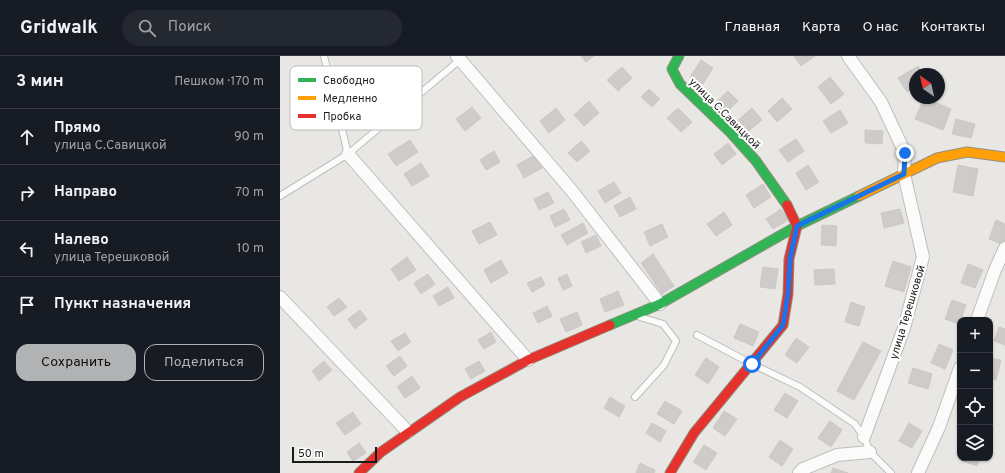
<!DOCTYPE html>
<html lang="ru">
<meta charset="utf-8">
<style>
body{margin:0;font-family:Overpass,sans-serif;background:#242831;color:#f1f3f6}
.controls{position:absolute;right:12px;bottom:12px;display:grid;overflow:hidden;border-radius:8px;box-shadow:0 1px 3px #0004}
.controls button{width:36px;height:36px;display:grid;place-items:center;padding:0;border:0;border-bottom:1px solid #363941;background:#171b24;color:#f1f3f6;font:20px sans-serif}
.compass{position:absolute;left:629px;top:12px;width:36px;height:36px;border-radius:50%;background:#171b24;box-shadow:0 1px 3px #0004;rotate:326deg}
.scale{position:absolute;left:12px;bottom:10px;width:85px;box-sizing:border-box;padding-left:4px;border:2px solid #1b1b1b;border-top:0;font-size:11px;line-height:14px;white-space:nowrap;color:#1b1b1b;-webkit-text-stroke:3px #fff;paint-order:stroke}
.stop{position:absolute;width:12px;height:12px;margin:-9px;border:3px solid #1a73e8;border-radius:50%;background:#fff}
.stop.end{background:#1a73e8;border-color:#fff;box-shadow:0 1px 4px #0008}
.list{margin:0;padding:0;list-style:none}
h2{display:flex;justify-content:space-between;align-items:center;height:52px;margin:0;padding:0 16px;font-size:17px}
h2 small{font-size:13px;font-weight:400;color:#9ea1a6}
.list li{display:grid;grid-template-columns:26px 1fr auto;gap:12px;align-items:center;box-sizing:border-box;height:56px;padding:0 16px;border-top:1px solid #363941}
.list b{display:block;font-size:15px;white-space:nowrap}
.list p{margin:0;font-size:13px;white-space:nowrap;color:#9ea1a6}
.list em{font-size:13px;font-style:normal;color:#9ea1a6}
.actions{display:flex;gap:8px;padding:12px 16px}
.actions a{flex:1;padding:9px 0;border:1px solid #b1b2b3;border-radius:12px;text-align:center;font-size:14px;color:#b1b2b3}
.actions .main{background:#b1b2b3;color:#111}
.icon{flex:none;width:22px;height:22px;fill:none;stroke:currentColor;stroke-width:2;stroke-linecap:round;stroke-linejoin:round}
.map{position:relative;flex:none;width:725px;height:417px;overflow:hidden}
header{display:flex;align-items:center;gap:24px;box-sizing:border-box;height:56px;padding:0 20px;background:#171b24;border-bottom:1px solid #363941}
header strong{font-size:19px}
nav{display:flex;gap:22px;margin-inline-start:auto;font-size:14px}
.search{width:280px;height:36px;background:#242831;display:flex;align-items:center;gap:10px;box-sizing:border-box;padding:0 14px;border-radius:22px;color:#9ea1a6;font-size:15px}
main{display:flex}
aside{flex:1;background:#171b24}
.map>svg:first-child{display:block}
.building{fill:#cecbc9;stroke:#ccc8c6}
.lines{fill:none;stroke-linecap:round;stroke-linejoin:round}
.lane-casing{stroke:#bfbebc;stroke-width:8}
.street-casing{stroke:#bfbebc;stroke-width:14}
.fast-casing{stroke:#92907e;stroke-width:11}
.slow-casing{stroke:#92907e;stroke-width:11}
.jam-casing{stroke:#92907e;stroke-width:11}
.lane{stroke:#fcfbfb;stroke-width:6}
.street{stroke:#fcfbfb;stroke-width:12}
.fast{stroke:#30b455;stroke-width:9}
.slow{stroke:#ff9f0a;stroke-width:9}
.jam{stroke:#e5322d;stroke-width:9}
.route{stroke:#1a73e8;stroke-width:5}
.labels{text-anchor:middle;stroke-width:4;stroke-linejoin:round;paint-order:stroke}
.street-label{font-size:11px;fill:#1b1b1b;stroke:#fff}
.key{fill:#fff;stroke:#bbb;stroke-width:1}
.key-label{font-size:11px;fill:#1b1b1b}
</style>
<header>
<strong>Gridwalk</strong>
<div class="search"><svg class="icon" aria-label="search" viewBox="0 0 24 24"><circle cx="10" cy="10" r="6"/><path d="M15 15l6 6"/></svg>Поиск</div>
<nav><a>Главная</a><a>Карта</a><a>О нас</a><a>Контакты</a></nav>
</header>
<main>
<aside>
<h2>3 мин<small>Пешком · 170 m</small></h2>
<ul class="list">
<li><svg class="icon" aria-label="ahead" viewBox="0 0 24 24"><path d="M12 20V5M6 11l6-6 6 6"/></svg><div><b>Прямо</b><p>улица С.Савицкой</p></div><em>90 m</em></li>
<li><svg class="icon" aria-label="right" viewBox="0 0 24 24"><path d="M7 20v-9h11M14 6l5 5-5 5"/></svg><div><b>Направо</b></div><em>70 m</em></li>
<li><svg class="icon" aria-label="left" viewBox="0 0 24 24"><path d="M17 20v-9H6M10 6l-5 5 5 5"/></svg><div><b>Налево</b><p>улица Терешковой</p></div><em>10 m</em></li>
<li><svg class="icon" aria-label="arrive" viewBox="0 0 24 24"><path d="M6 21V4h12l-3 4 3 4H6"/></svg><div><b>Пункт назначения</b></div></li>
</ul>
<div class="actions"><a class="main">Сохранить</a><a>Поделиться</a></div>
</aside>
<div class="map">
<svg width="725" height="417" viewBox="0 0 725 417">
<rect width="100%" height="100%" fill="#e9e7e4"/>
<path class="building" d="M301 0H314L306 6Z
M514 0H535L521 10Z
M421 4 433 12 423 28 410 21Z
M638 10 642 18H635V31L627 36 618 22Z
M342 11 352 22 338 35 327 24Z
M550 21 564 38 551 48 538 31Z
M369 33 380 43 372 51 361 41Z
M448 35 458 45 444 59 434 48Z
M502 42 512 53 497 66 488 55Z
M644 42 671 53 663 74 635 63Z
M309 45 319 57 304 70 294 59Z
M192 51 201 62 185 75 176 63Z
M276 52 285 64 269 77 260 65Z
M398 52 412 66 401 76 387 62Z
M472 52 482 64 466 77 456 66Z
M560 54 568 67 551 77 543 65Z
M676 63 695 68 691 82 672 78Z
M585 74 603 75 602 88 585 87Z
M516 83 524 95 508 106 499 94Z
M130 84 138 96 116 110 108 98Z
M301 85 310 95 297 106 288 97Z
M448 87 456 98 442 109 434 98Z
M214 95 220 106 206 114 200 104Z
M255 99 262 112 244 122 237 109Z
M141 107 149 120 132 130 124 118Z
M528 109 539 126 526 134 516 117Z
M678 109 698 113 693 140 673 136Z
M334 126 341 137 325 147 318 135Z
M483 128 491 141 474 152 466 139Z
M268 136 274 147 259 154 254 143Z
M350 141 356 153 340 161 334 150Z
M284 153 290 164 275 171 270 160Z
M501 153 508 164 493 173 486 163Z
M620 153 624 167 604 172 601 157Z
M444 156 452 169 436 180 427 168Z
M716 164 725 168V183L723 189 709 183Z
M210 166 217 179 199 188 192 175Z
M303 167 308 177 287 189 281 179Z
M382 168 388 181 370 190 364 176Z
M542 169 557 170 556 190 541 189Z
M316 179 321 190 306 197 301 186Z
M373 198 394 230 382 238 361 207Z
M127 201 136 214 119 225 111 213Z
M221 204 228 217 211 227 204 214Z
M613 205 631 211 624 236 605 230Z
M688 208 703 214 695 232 681 227Z
M483 211 498 213 495 233 480 231Z
M554 213 555 228 535 229 534 214Z
M148 218 155 228 141 238 134 227Z
M287 218 292 230 283 234 278 222Z
M261 221 265 229 252 236 247 227Z
M168 231 174 242 159 250 153 240Z
M338 235 344 249 325 256 320 243Z
M59 242 67 251 54 260 47 251Z
M672 244 686 249 679 268 665 263Z
M571 246 585 251 579 270 565 266Z
M267 250 272 260 258 267 253 257Z
M80 254 87 263 75 273 68 263Z
M297 256 302 269 286 276 280 263Z
M460 268 479 276 473 290 454 282Z
M719 271 725 273V289L714 285Z
M211 276 216 286 204 293 198 284Z
M125 277 131 286 118 295 111 285Z
M516 282 529 291 517 307 505 299Z
M583 286 601 295 574 344 557 335Z
M659 288 673 294 665 313 651 307Z
M120 300 127 310 114 320 106 310Z
M426 302 439 311 428 328 415 319Z
M710 302 721 304 716 324 710 323Z
M44 305 52 314 39 325 32 315Z
M199 305 205 315 191 323 185 313Z
M633 312 652 318 648 333 628 327Z
M132 320 140 332 125 342 117 331Z
M505 337 518 345 507 362 494 354Z
M330 341 345 350 339 361 324 352Z
M385 345 402 355 394 368 377 358Z
M444 355 457 363 445 380 433 372Z
M73 356 81 368 65 379 56 367Z
M550 365 562 374 551 391 538 382Z
M372 367 386 375 380 386 366 377Z
M629 367 642 375 632 392 619 385Z
M500 384 513 393 502 410 489 401Z
M79 387 86 397 73 405 67 396Z
M424 389 437 397 426 414 413 406Z
M684 402H700L697 410 683 405Z
M360 407 375 414 374 417H356Z
M553 412 568 417H551Z"/>
<g class="lines">
<defs>
<path id="lane" d="M44 0 68 98
M0 140 68 98 181 3
M417 279 472 308 520 331 575 368 584 381 590 396 611 417
M355 341 384 309 396 285 383 268 360 261"/>
<path id="street" d="M177 0 292 135 380 248
M568 0 601 46 625 97 624 118 643 201 624 272 584 381
M68 98 248 304
M0 241 128 376
M697 264 715 214 725 192
M519 417 523 413 557 399 590 396
M638 417 659 371 680 312"/>
<path id="fast" d="M399 0 392 13 400 28 450 76 476 105 507 149
M330 269 380 248 517 170 579 140"/>
<path id="slow" d="M579 140 657 102 687 96 725 101"/>
<path id="jam" d="M79 417 101 396 180 341 248 304 330 269
M390 417 414 377 503 269 508 238 509 203 517 170 507 149"/>
</defs>
<use href="#lane" class="lane-casing"/>
<use href="#street" class="street-casing"/>
<use href="#fast" class="fast-casing"/>
<use href="#slow" class="slow-casing"/>
<use href="#jam" class="jam-casing"/>
<use href="#lane" class="lane"/>
<use href="#street" class="street"/>
<use href="#fast" class="fast"/>
<use href="#slow" class="slow"/>
<use href="#jam" class="jam"/>
</g>
<g class="lines">
<path class="route" d="M472 308 503 269 508 238 510 203 517 170 624 118 625 97"/>
</g>
<g class="labels">
<g class="street-label">
<text transform="translate(445 57) rotate(45)" y="4">улица С.Савицкой</text>
<text transform="translate(627 256) rotate(-73)" y="4">улица Терешковой</text>
</g>
</g>
<rect x="10" y="10" width="132" height="64" rx="6" class="key"/>
<rect x="18" y="22" width="18" height="4" fill="#30b455"/>
<rect x="18" y="40" width="18" height="4" fill="#ff9f0a"/>
<rect x="18" y="58" width="18" height="4" fill="#e5322d"/>
<g class="key-label">
<text x="43" y="28">Свободно</text>
<text x="43" y="46">Медленно</text>
<text x="43" y="64">Пробка</text>
</g>
</svg>
<div class="controls">
<button>+</button>
<button>−</button>
<button><svg class="icon" aria-label="locate" viewBox="0 0 24 24"><circle cx="12" cy="12" r="6"/><path d="M12 2v4M12 18v4M2 12h4M18 12h4"/></svg></button>
<button><svg class="icon" aria-label="layers" viewBox="0 0 24 24"><path d="M12 4l9 5-9 5-9-5zM3 14l9 5 9-5"/></svg></button>
</div>
<svg class="compass" viewBox="-18 -18 36 36"><path d="M0-13l5 13h-10z" fill="#e53935"/><path d="M0 13l5-13h-10z" fill="#9ea1a6"/></svg>
<div class="scale">50 m</div>
<div class="stop" style="left:472px;top:308px"></div>
<div class="stop end" style="left:625px;top:97px"></div>
</div>
</main>
